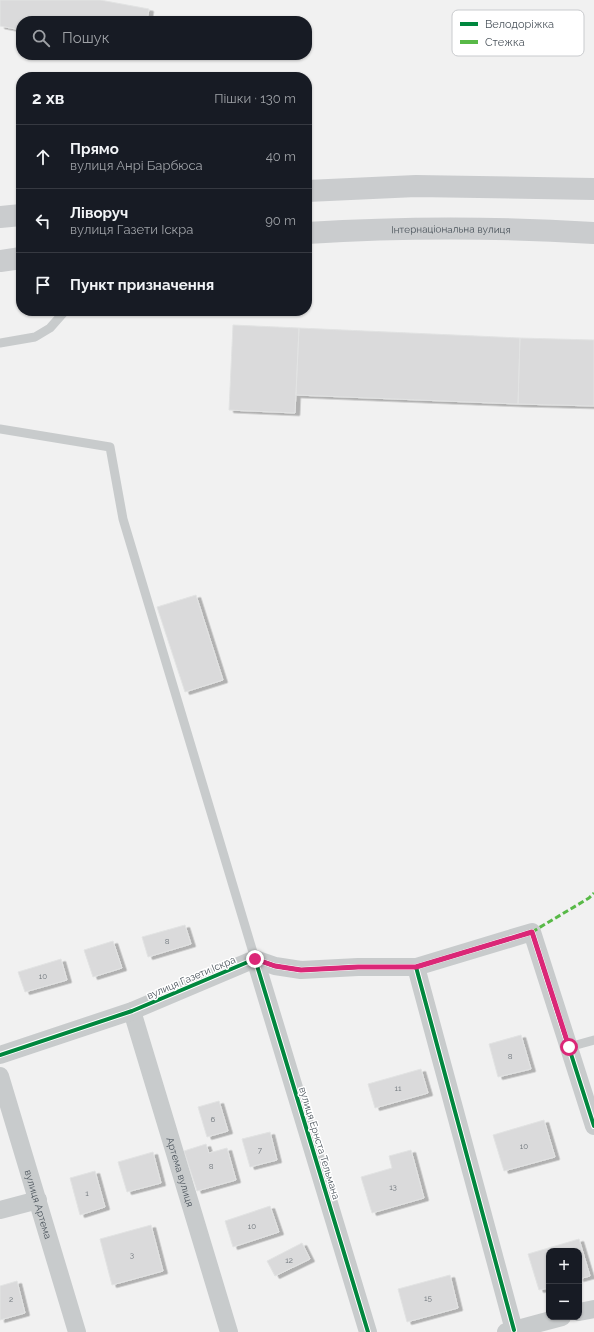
<!DOCTYPE html>
<html lang="uk">
<meta charset="utf-8">
<style>
body{margin:0;font-family:Raleway,sans-serif;background:#242831;color:#f1f3f6}
.controls{position:absolute;right:12px;bottom:12px;display:grid;overflow:hidden;border-radius:8px;box-shadow:0 1px 3px #0004}
.controls button{width:36px;height:36px;display:grid;place-items:center;padding:0;border:0;border-bottom:1px solid #363941;background:#171b24;color:#f1f3f6;font:20px sans-serif}
.stop{position:absolute;width:12px;height:12px;margin:-9px;border:3px solid #db2777;border-radius:50%;background:#fff}
.stop.end{background:#db2777;border-color:#fff;box-shadow:0 1px 4px #0008}
.list{margin:0;padding:0;list-style:none}
h2{display:flex;justify-content:space-between;align-items:center;height:52px;margin:0;padding:0 16px;font-size:17px}
h2 small{font-size:13px;font-weight:400;color:#9ea1a6}
.list li{display:grid;grid-template-columns:26px 1fr auto;gap:12px;align-items:center;box-sizing:border-box;height:64px;padding:0 16px;border-top:1px solid #363941}
.list b{display:block;font-size:15px;white-space:nowrap}
.list p{margin:0;font-size:13px;white-space:nowrap;color:#9ea1a6}
.list em{font-size:13px;font-style:normal;color:#9ea1a6}
.icon{flex:none;width:22px;height:22px;fill:none;stroke:currentColor;stroke-width:2;stroke-linecap:round;stroke-linejoin:round}
.map{position:relative;flex:none;width:594px;height:1332px;overflow:hidden}
.search{position:absolute;background:#171b24;box-shadow:0 1px 3px #0004;left:16px;top:16px;width:296px;height:44px;display:flex;align-items:center;gap:10px;box-sizing:border-box;padding:0 14px;border-radius:16px;color:#9ea1a6;font-size:15px}
.panel{position:absolute;background:#171b24;box-shadow:0 1px 3px #0004;left:16px;top:72px;width:296px;height:244px;border-radius:16px}
.map>svg:first-child{display:block}
.building{fill:#dadadb;stroke:#e2e3e3;filter:url(#shadow)}
.lines{fill:none;stroke-linecap:round;stroke-linejoin:round}
.lane{stroke:#c8cbcc;stroke-width:9}
.street{stroke:#c8cbcc;stroke-width:18}
.secondary{stroke:#caccce;stroke-width:22}
.quiet{stroke:#58b947;stroke-width:3;stroke-dasharray:6 3;stroke-linecap:butt}
.cycleway-casing{stroke:#fff;stroke-width:6}
.cycleway{stroke:#00873e;stroke-width:4}
.route{stroke:#db2777;stroke-width:5}
.labels{text-anchor:middle;stroke-width:3;stroke-linejoin:round;paint-order:stroke}
.number-label{font-size:8px;fill:#6f767c}
.street-label{font-size:10px;fill:#4a535b;stroke:#fff}
.key{fill:#fff;stroke:#c9cbce;stroke-width:1}
.key-label{font-size:11px;fill:#4a535b}
</style>
<div class="map">
<svg width="594" height="1332" viewBox="0 0 594 1332">
<defs>
<filter id="shadow"><feDropShadow dx="4.5" dy="2.5" stdDeviation="0" flood-color="#0004"/></filter>
</defs>
<rect width="100%" height="100%" fill="#f1f1f1"/>
<path class="building" d="M0 0H100L149 9 147 21H21V30L0 26Z
M233 325 299 328 295 413 229 410Z
M299 328 520 338 518 404 296 395Z
M520 338 594 340V406L518 404Z
M196 595 223 680 185 692 157 607Z
M185 925 191 944 148 957 142 937Z
M113 941 122 968 93 977 84 950Z
M61 959 67 980 25 992 18 972Z
M521 1035 531 1069 498 1077 489 1044Z
M421 1069 428 1093 375 1108 368 1084Z
M219 1101 228 1131 207 1137 198 1107Z
M544 1120 555 1157 504 1171 493 1135Z
M270 1132 277 1160 250 1167 242 1139Z
M206 1144 209 1153 227 1148 236 1180 197 1191 184 1151Z
M411 1150 424 1198 372 1213 361 1177 392 1168 389 1156Z
M153 1152 161 1183 127 1192 118 1162Z
M95 1171 105 1207 80 1215 70 1178Z
M270 1206 279 1232 233 1247 225 1221Z
M151 1225 163 1271 112 1285 100 1239Z
M579 1239 590 1276 579 1279V1251H549V1288L539 1290 528 1254Z
M302 1243 310 1259 275 1276 267 1261Z
M450 1275 458 1308 407 1322 398 1289Z
M17 1281 25 1313 0 1320V1286Z"/>
<g class="lines">
<path class="lane" d="M0 343 35 337 50 328 65 311
M0 429 110 447 123 519 255 959
M569 1047 594 1040"/>
<g class="street">
<path d="M255 959 368 1332"/>
<path d="M416 967 514 1330"/>
<path id="s1" d="M132 1011 229 1332"/>
<path d="M0 1055 132 1011 255 959 275 966 301 970 358 967H416L532 932 594 1126"/>
<path id="s2" d="M0 1076 77 1332"/>
<path d="M0 1210 38 1200"/>
<path d="M579 1312 594 1309"/>
<path d="M506 1332 562 1317"/>
</g>
<g class="secondary">
<path d="M307 191 416 186 594 189"/>
<path d="M0 217 21 215"/>
<path id="s3" d="M307 233C403 227 498 227 594 233"/>
<path d="M0 261 21 258"/>
</g>
<path class="quiet" d="M532 932 589 898 594 893"/>
<defs>
<path id="cycleway" d="M255 959 368 1332
M416 967 514 1330
M0 1055 132 1011 255 959 275 966 301 970 358 967H416L532 932 594 1126"/>
</defs>
<use href="#cycleway" class="cycleway-casing"/>
<use href="#cycleway" class="cycleway"/>
</g>
<g class="lines">
<path class="route" d="M255 959 275 966 301 970 358 967H416L532 932 569 1047"/>
</g>
<g class="labels">
<g class="number-label">
<text x="167" y="944">8</text>
<text x="43" y="979">10</text>
<text x="510" y="1059">8</text>
<text x="398" y="1091">11</text>
<text x="213" y="1122">6</text>
<text x="524" y="1149">10</text>
<text x="260" y="1153">7</text>
<text x="211" y="1169">8</text>
<text x="393" y="1190">13</text>
<text x="87" y="1196">1</text>
<text x="252" y="1229">10</text>
<text x="132" y="1258">3</text>
<text x="289" y="1263">12</text>
<text x="428" y="1301">15</text>
<text x="11" y="1302">2</text>
</g>
<g class="street-label">
<text dy="4" stroke="none"><textPath href="#s3" startOffset="144">Інтернаціональна вулиця</textPath></text>
<text transform="translate(191 977) rotate(-23)" y="4">вулиця Газети Іскра</text>
<text transform="translate(320 1143) rotate(73)" y="4">вулиця Ернста Тельмана</text>
<text dy="4" stroke="none"><textPath href="#s1" startOffset="168">Артема вулиця</textPath></text>
<text dy="4" stroke="none"><textPath href="#s2" startOffset="134">вулиця Артема</textPath></text>
</g>
</g>
<rect x="452" y="10" width="132" height="46" rx="6" class="key"/>
<rect x="460" y="22" width="18" height="4" fill="#00873e"/>
<rect x="460" y="40" width="18" height="4" fill="#58b947"/>
<g class="key-label">
<text x="485" y="28">Велодоріжка</text>
<text x="485" y="46">Стежка</text>
</g>
</svg>
<div class="controls">
<button>+</button>
<button>−</button>
</div>
<div class="stop" style="left:569px;top:1047px"></div>
<div class="stop end" style="left:255px;top:959px"></div>
<div class="search"><svg class="icon" aria-label="search" viewBox="0 0 24 24"><circle cx="10" cy="10" r="6"/><path d="M15 15l6 6"/></svg>Пошук</div>
<section class="panel">
<h2>2 хв<small>Пішки · 130 m</small></h2>
<ul class="list">
<li><svg class="icon" aria-label="ahead" viewBox="0 0 24 24"><path d="M12 20V5M6 11l6-6 6 6"/></svg><div><b>Прямо</b><p>вулиця Анрі Барбюса</p></div><em>40 m</em></li>
<li><svg class="icon" aria-label="left" viewBox="0 0 24 24"><path d="M17 20v-9H6M10 6l-5 5 5 5"/></svg><div><b>Ліворуч</b><p>вулиця Газети Іскра</p></div><em>90 m</em></li>
<li><svg class="icon" aria-label="arrive" viewBox="0 0 24 24"><path d="M6 21V4h12l-3 4 3 4H6"/></svg><div><b>Пункт призначення</b></div></li>
</ul>
</section>
</div>
